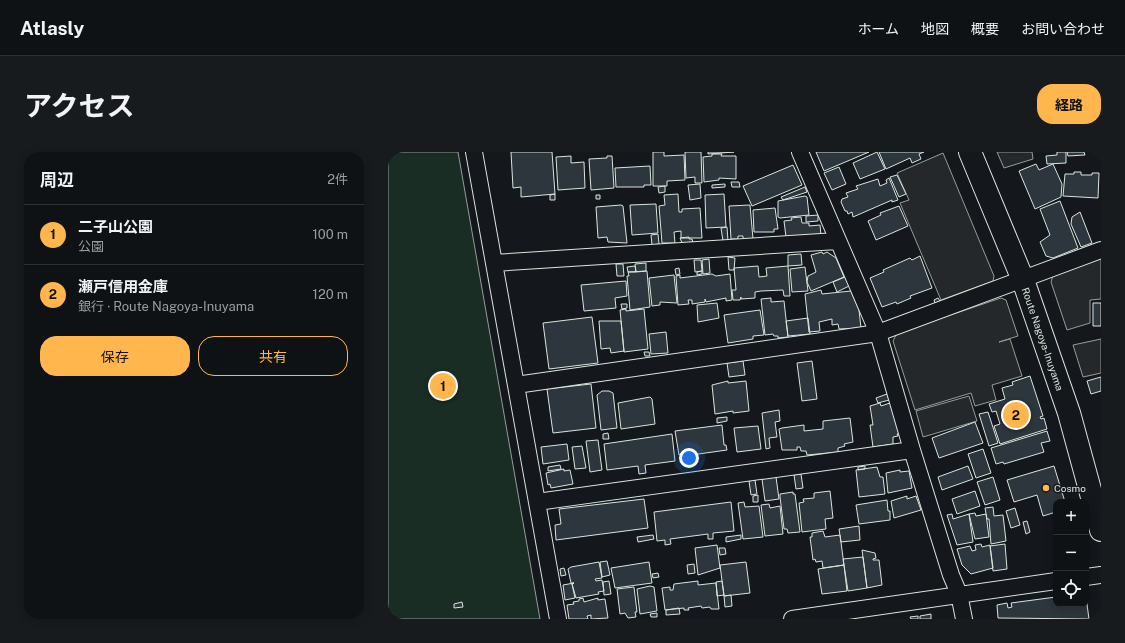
<!DOCTYPE html>
<html lang="ja">
<meta charset="utf-8">
<style>
body{margin:0;font-family:"Public Sans","Noto Sans JP",sans-serif;background:#181b1e;color:#f1f3f6}
.controls{position:absolute;right:12px;bottom:12px;display:grid;overflow:hidden;border-radius:8px;box-shadow:0 2px 10px #0003}
.controls button{width:36px;height:36px;display:grid;place-items:center;padding:0;border:0;border-bottom:1px solid #2f3234;background:#0f1215;color:#f1f3f6;font:20px sans-serif}
.you{position:absolute;left:301px;top:306px;width:14px;height:14px;margin:-10px;border:3px solid #fff;border-radius:50%;background:#1a73e8;box-shadow:0 0 0 6px #1a73e833}
.badge{display:grid;place-items:center;width:26px;height:26px;border-radius:50%;background:#ffb74d;color:#111;font-size:13px;font-weight:700}
.pin{position:absolute;translate:-50% -50%;border:2px solid #fff;box-shadow:0 1px 4px #0006}
.list{margin:0;padding:0;list-style:none}
h2{display:flex;justify-content:space-between;align-items:center;height:52px;margin:0;padding:0 16px;font-size:17px}
h2 small{font-size:13px;font-weight:400;color:#9b9ea0}
.list li{display:grid;grid-template-columns:26px 1fr auto;gap:12px;align-items:center;box-sizing:border-box;height:60px;padding:0 16px;border-top:1px solid #2f3234}
.list b{display:block;font-size:15px;white-space:nowrap}
.list p{margin:0;font-size:13px;white-space:nowrap;color:#9b9ea0}
.list em{font-size:13px;font-style:normal;color:#9b9ea0}
.actions{display:flex;gap:8px;padding:12px 16px}
.actions a{flex:1;padding:9px 0;border:1px solid #ffb74d;border-radius:16px;text-align:center;font-size:14px;color:#ffb74d}
.actions .main{background:#ffb74d;color:#111}
.icon{flex:none;width:22px;height:22px;fill:none;stroke:currentColor;stroke-width:2;stroke-linecap:round;stroke-linejoin:round}
.map{position:relative;flex:none;width:713px;height:467px;overflow:hidden;border-radius:16px}
header{display:flex;align-items:center;gap:24px;box-sizing:border-box;height:56px;padding:0 20px;background:#0f1215;border-bottom:1px solid #2f3234}
header strong{font-size:19px}
nav{display:flex;gap:22px;margin-inline-start:auto;font-size:14px}
.intro{display:flex;align-items:center;justify-content:space-between;box-sizing:border-box;height:96px;padding:0 24px}
h1{margin:0;font-size:28px}
.button{padding:10px 18px;border-radius:16px;background:#ffb74d;color:#111;font-size:14px;font-weight:700}
main{display:flex;gap:24px;padding:0 24px}
aside{flex:1;background:#0f1215;border-radius:16px;box-shadow:0 2px 10px #0003}
.map>svg:first-child{display:block}
.green{fill:#1a2d24;stroke:#939e99}
.parking{fill:#24282b;stroke:#939e99}
.building{fill:#2c363c;stroke:#d8e6dc}
.lines{fill:none;stroke-linecap:round;stroke-linejoin:round}
.minor-casing{stroke:#d8e6dc;stroke-width:18}
.secondary-casing{stroke:#d8e6dc;stroke-width:24}
.minor{stroke:#14181c;stroke-width:16}
.secondary{stroke:#14181c;stroke-width:22}
.poi-dot{fill:#ffb74d;stroke:#14181c;stroke-width:1.5}
.labels{text-anchor:middle;stroke-width:3;stroke-linejoin:round;paint-order:stroke}
.street-label{font-size:10px;fill:#d8e6dc;stroke:#14181c}
.poi-label{font-size:10px;fill:#d8e6dc;stroke:#14181c;text-anchor:start}
</style>
<header>
<strong>Atlasly</strong>
<nav><a>ホーム</a><a>地図</a><a>概要</a><a>お問い合わせ</a></nav>
</header>
<div class="intro"><h1>アクセス</h1><a class="button">経路</a></div>
<main>
<aside>
<h2>周辺<small>2件</small></h2>
<ul class="list">
<li><span class="badge">1</span><div><b>二子山公園</b><p>公園</p></div><em>100 m</em></li>
<li><span class="badge">2</span><div><b>瀬戸信用金庫</b><p>銀行 · Route Nagoya-Inuyama</p></div><em>120 m</em></li>
</ul>
<div class="actions"><a class="main">保存</a><a>共有</a></div>
</aside>
<div class="map">
<svg width="713" height="467" viewBox="0 0 713 467">
<rect width="100%" height="100%" fill="#14181c"/>
<path class="green" d="M0 0H70L152 467H0Z"/>
<path class="parking" d="M609 0H644L645 7 616 16Z
M555 1 606 124 605 129 553 148 512 51 521 48 509 21Z
M713 105V147L702 148V171L679 178 663 130 665 123Z
M613 146 618 148 630 184 611 190 622 187 634 224 604 233 608 248 587 254 583 241 527 258 505 189 509 181Z
M713 187V221L695 225 685 193Z
M581 244 589 269 535 285 528 259Z"/>
<path class="building" d="M123 0H164L167 42 133 45V35L125 36Z
M265 0H276V4L296 3 297 28 279 29V34H265Z
M297 0H313L314 31H307V25L298 26Z
M320 0H346L320 2Z
M428 0H481L436 19Z
M489 0 497 17 472 27 465 11Z
M491 0H536L531 2 533 7 524 11 522 6 498 17Z
M669 0H678V11L659 12 658 4 669 3Z
M679 0H696L697 3 680 4Z
M324 2H334L333 4H348V27L331 26V28L316 30 315 5 324 4Z
M183 4V11L196 10 197 36 170 38 168 5Z
M219 4H224L226 36 203 38 201 7 219 6Z
M648 12 651 18 665 12 674 32 673 45 647 57 631 19Z
M405 13 414 33 364 54 355 34Z
M262 14 263 33H256V35H228L227 16Z
M451 15 458 32 444 38 436 21Z
M686 20H693V23H704V21H711L710 46 675 44 677 22H686Z
M509 23 518 42 511 45 502 25Z
M501 26 510 48 504 50V48L465 65 464 60 460 62 459 59H457L453 50 454 47 460 45 458 41 470 37 468 34 490 27 492 34 499 31 498 28Z
M343 30H351L352 35H344Z
M312 32 313 46 302 48 300 33Z
M337 32V35L324 36V33Z
M277 34V40L271 41 270 35Z
M417 35 419 40 395 48 393 45Z
M167 42V48H162V43Z
M290 42 291 60H294V57L312 56 314 86H293V79L286 80 287 91H274L271 54 277 53 276 43Z
M336 42 338 75 318 76 317 43Z
M208 43H212V47H208Z
M417 44 419 45 421 63 392 66 390 65V49Z
M672 49 690 96 665 106 658 104 652 90 662 83 652 57Z
M268 52 270 81 244 83 242 53Z
M233 53 235 54 239 91 220 90 219 85 210 86 208 55Z
M362 53 365 87 355 88V84H350V87H343L341 54Z
M511 54 520 74 488 88 480 69 493 63 492 61Z
M387 56 390 77H386V80H366L365 58Z
M692 60 704 91 693 95 683 72 684 65Z
M430 63V69L418 70V64Z
M413 65 414 71H421V74L432 73 433 83 398 85 396 69 404 68 403 66Z
M339 75 340 89H335L333 76Z
M270 82 271 92 264 93 263 83Z
M301 85V87H304L305 90 294 91 292 86Z
M434 100 435 102 439 100 448 106 456 125 423 139 419 130 420 124 428 120 423 103Z
M413 102 414 113 400 114V103Z
M532 104 544 136 522 144 523 146 509 152 508 150 494 155 482 126 496 120 495 118 522 106 524 108Z
M340 105 347 106 346 118H341Z
M321 107 322 121 315 122 314 108Z
M306 108H313L314 119 307 120Z
M258 111V119L248 120 247 112Z
M228 112H235L236 124H229Z
M247 114 248 120H240L239 115Z
M370 114 371 125 379 124 378 116 400 114 402 144H396L395 138 373 139 367 140V146L353 147V145L352 148H345L344 138H348L346 116Z
M417 115 420 139 404 140 402 117Z
M291 116 292 122 288 123 287 117Z
M259 119 262 155 242 158 239 124H241L240 120Z
M314 119V122L309 123V120Z
M324 122 328 124 342 122 344 148 338 149V146L318 150 317 147V150L304 152V148H300L301 152 290 153 288 124 292 123V126Z
M286 123 289 151 272 150V153L264 154 261 126Z
M457 125 461 134 449 140 445 130Z
M238 129 239 144 227 146 228 156 196 159 193 133Z
M433 138 434 142 463 139 471 158 473 176 451 177 450 172 444 173V167L431 170 432 179 421 180 417 142Z
M383 146V150L396 149 400 185 390 186V184H386L385 182 377 183 373 147Z
M550 146 552 149 547 151 546 148Z
M329 151 331 166 310 170 309 153Z
M705 151H713V174H705Z
M233 152H239V156L234 157Z
M238 157V159L256 157 260 197 236 200 232 158Z
M372 158 376 183 365 184V187L340 191 336 163Z
M204 165 210 211 161 217 155 171Z
M420 166 422 182 400 184 398 169Z
M211 169H233L236 199 223 201 222 196 213 197Z
M278 180 280 201 263 202 261 182Z
M256 200H261L262 204H257Z
M355 209 357 223 341 225 339 211Z
M424 209 429 247 414 249 409 211Z
M642 224 655 264 652 265 653 267 656 266 659 277 612 292 606 274 612 272 608 259 604 260 601 252 617 247 614 236 625 233 624 230Z
M713 225V239L703 242 699 229Z
M340 229V231L358 229 361 259 345 261V259L327 262 324 233Z
M203 232 208 276 165 281 159 237Z
M214 239H221L225 241 229 276 213 278 209 243Z
M499 242 501 248 490 251 488 246Z
M262 245 264 247 267 272 233 277 230 251Z
M492 251 493 254 502 251 511 282H509L510 284 505 285V292L485 295 482 273H485L482 254Z
M391 258 392 269 387 270 389 285 381 286 382 296 378 297 374 261Z
M600 260 610 291 601 294 591 262Z
M339 265V269L329 271V266Z
M462 266 465 290 456 292 457 294 450 296V300L419 303 418 299H413L412 295H409V298H394L391 277 394 276 416 273V279L435 277V269Z
M587 270 595 291 551 306 544 286Z
M334 273 336 293H338L339 298 296 304V302L291 303 287 279Z
M370 274 373 297 349 300 346 276Z
M659 279 662 289 653 291 656 300 616 312 615 310 608 312 603 296Z
M220 281 221 287H215V282Z
M284 282 287 309 257 313 258 321 251 322 250 314 219 318 216 292Z
M210 288 214 318 202 320 198 289Z
M179 292 181 308 155 312 153 295Z
M194 294 198 316 187 317 184 295Z
M595 297 603 321 588 326 580 302Z
M172 313 173 317 160 319V315Z
M477 314V317L470 318V315Z
M580 314 585 327 554 338 550 325Z
M666 314 677 350H668V360L655 364 649 343 626 350 619 328Z
M489 315 492 325H495L497 342 471 345 468 318Z
M176 317V319L182 318 185 332 163 336 162 332 160 333 158 321Z
M512 318V320L521 319 524 336 500 341 498 321Z
M413 322 415 336 408 337 406 323Z
M388 325 391 347 377 349 374 327Z
M605 325 612 348 597 353 589 330Z
M367 328 369 342 363 343 361 329Z
M442 339 445 366 437 367 438 377 414 380 411 351 416 350 415 347 426 346V341Z
M587 339 592 354 569 362 564 347Z
M405 340V342H407L412 380 400 381 399 377H396L392 345V342Z
M370 343V350H365V344Z
M519 344V347L528 344 533 358 506 366 503 349Z
M256 347 260 376 168 388 167 373 173 372 171 357Z
M499 348 500 359H502V368L471 372 468 353Z
M343 350 346 379 325 381V387H320V382L282 387 283 392 277 393V388L269 389 266 360Z
M356 350 357 355 371 354 375 385 355 387 350 351Z
M381 352 382 356 392 354 395 382 377 384 373 353Z
M605 355 606 364 615 363 618 389 603 392 601 367H599L597 356Z
M627 356 632 373 623 376 618 359Z
M587 361 588 364 598 362 601 385 587 387 581 362Z
M564 362 565 367 581 362 585 390 569 393 559 363Z
M639 369 642 380 638 382 635 370Z
M471 374 472 388 453 390 451 377Z
M435 379 437 385 452 383 456 413 435 416 434 409 428 410 427 407 425 408 422 385H424V381Z
M265 383 266 387 250 390 249 385Z
M353 383V387L338 390V385Z
M593 392 594 395 602 393 605 416 583 422 574 413 569 397 582 394 584 399 588 398 587 393Z
M617 392 619 417 605 419 602 394Z
M329 393 332 416 310 423 307 396Z
M331 396H337L338 402 332 403Z
M474 398 487 401 488 406 485 407V408H491L494 433 479 436Z
M475 405 479 436 460 439 455 407Z
M219 409 222 423 214 425 212 410Z
M211 410 214 426 207 427 208 429 214 428 216 439 210 440 211 442 188 446 184 432 186 431H183L180 417 183 415Z
M261 410 264 431 227 436 223 416Z
M358 410 362 441 336 444 332 413Z
M306 412 307 421 300 422 299 413Z
M456 413 459 439 434 442 430 417Z
M176 416 178 423 173 424 172 417Z
M270 421 271 425 265 426 264 422Z
M221 429 223 442 216 443 215 430Z
M310 429V433L328 431 331 457H323L322 455 314 456 313 454 300 456 301 458H296V456L277 458 274 436 282 435V438H285L286 432Z
M334 429 336 443 329 444 328 430Z
M186 431 184 432 187 446 177 448 175 433Z
M262 434 266 435 269 459 252 462 249 437Z
M246 435 249 460H247L248 465 240 466 237 461 232 462 229 437Z
M343 443 344 454 337 455 336 444Z
M668 445V452H698V445L701 467 610 466 609 453 619 451 620 456 624 455 623 451Z
M195 446 196 450 210 446V448L217 447 220 466 203 467V463L199 464 200 467H181L179 453 186 452 185 450 191 449V447Z
M74 450 75 455 66 456V452Z
M291 456 292 462 278 463V458Z
M269 461V465H263L262 462Z
M543 462V467H532V464Z
M530 464V467H523L522 465Z"/>
<g class="lines">
<defs>
<path id="minor" d="M86 0 170 467
M412 0 490 181 524 298 563 423 571 442 576 467
M106 111 449 89
M128 233 490 181 713 98
M149 350 524 298
M698 425 713 423
M404 467 668 429"/>
<path id="secondary" d="M582 0 635 128 681 261 713 378"/>
</defs>
<use href="#minor" class="minor-casing"/>
<use href="#secondary" class="secondary-casing"/>
<use href="#minor" class="minor"/>
<use href="#secondary" class="secondary"/>
</g>
<circle class="poi-dot" cx="658" cy="336" r="4"/>
<g class="labels">
<g class="street-label">
<text transform="translate(655 187) rotate(71)" y="4">Route Nagoya-Inuyama</text>
</g>
<g class="poi-label">
<text x="666" y="340">Cosmo</text>
</g>
</g>
</svg>
<div class="controls">
<button>+</button>
<button>−</button>
<button><svg class="icon" aria-label="locate" viewBox="0 0 24 24"><circle cx="12" cy="12" r="6"/><path d="M12 2v4M12 18v4M2 12h4M18 12h4"/></svg></button>
</div>
<div class="you"></div>
<div class="pin badge" style="left:55px;top:234px">1</div>
<div class="pin badge" style="left:628px;top:263px">2</div>
</div>
</main>
